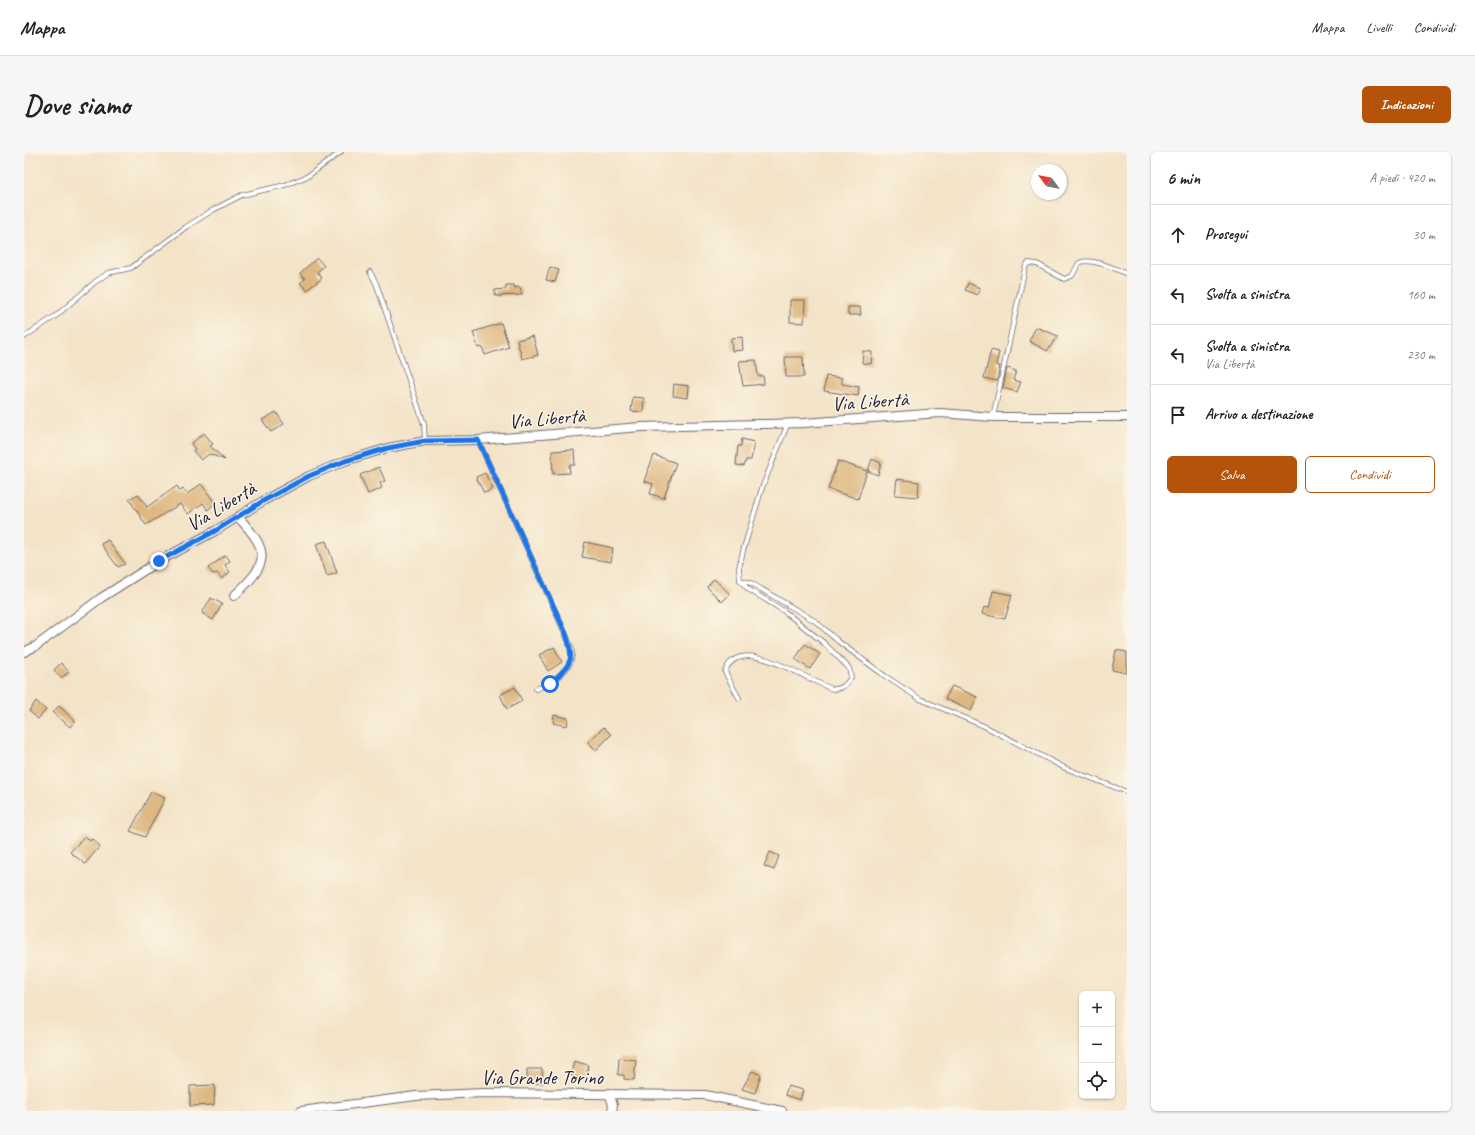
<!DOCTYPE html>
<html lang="it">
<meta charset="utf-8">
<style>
body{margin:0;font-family:Caveat,sans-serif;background:#f6f6f6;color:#222}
.controls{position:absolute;right:12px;bottom:12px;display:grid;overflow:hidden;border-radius:6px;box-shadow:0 1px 3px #0004}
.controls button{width:36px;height:36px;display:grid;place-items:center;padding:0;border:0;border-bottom:1px solid #e0e0e0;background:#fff;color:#222;font:20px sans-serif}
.compass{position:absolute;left:1007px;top:12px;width:36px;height:36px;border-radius:50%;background:#fff;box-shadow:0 1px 3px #0004;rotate:302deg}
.stop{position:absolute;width:12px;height:12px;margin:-9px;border:3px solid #1a73e8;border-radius:50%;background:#fff}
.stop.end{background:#1a73e8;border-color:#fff;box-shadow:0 1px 4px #0008}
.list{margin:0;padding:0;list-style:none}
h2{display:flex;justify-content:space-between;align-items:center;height:52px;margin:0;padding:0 16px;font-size:17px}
h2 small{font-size:13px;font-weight:400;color:#767676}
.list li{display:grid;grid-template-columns:26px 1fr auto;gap:12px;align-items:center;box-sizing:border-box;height:60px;padding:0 16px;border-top:1px solid #e0e0e0}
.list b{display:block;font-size:15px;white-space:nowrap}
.list p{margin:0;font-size:13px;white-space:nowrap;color:#767676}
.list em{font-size:13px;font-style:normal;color:#767676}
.actions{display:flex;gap:8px;padding:12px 16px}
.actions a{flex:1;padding:9px 0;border:1px solid #b45309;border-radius:6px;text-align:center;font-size:14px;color:#b45309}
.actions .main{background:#b45309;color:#fff}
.icon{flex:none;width:22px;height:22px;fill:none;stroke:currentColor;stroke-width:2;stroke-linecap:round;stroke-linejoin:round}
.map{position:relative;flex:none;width:1103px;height:959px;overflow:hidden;border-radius:6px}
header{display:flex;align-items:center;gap:24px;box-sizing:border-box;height:56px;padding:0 20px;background:#fff;border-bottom:1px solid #e0e0e0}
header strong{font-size:19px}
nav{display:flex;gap:22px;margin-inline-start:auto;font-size:14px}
.intro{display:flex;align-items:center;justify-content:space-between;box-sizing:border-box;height:96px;padding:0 24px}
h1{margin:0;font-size:28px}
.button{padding:10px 18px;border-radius:6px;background:#b45309;color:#fff;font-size:14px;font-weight:700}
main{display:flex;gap:24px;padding:0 24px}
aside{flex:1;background:#fff;border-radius:6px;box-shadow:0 1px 3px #0004}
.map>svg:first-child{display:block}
.building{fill:#deb781}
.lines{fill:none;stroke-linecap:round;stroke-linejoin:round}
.service-casing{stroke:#6b666c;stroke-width:5.5}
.minor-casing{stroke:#6b666c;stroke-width:10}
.service{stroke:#fff;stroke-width:4}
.minor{stroke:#fff;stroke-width:8}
.route{stroke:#1a73e8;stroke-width:5}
.labels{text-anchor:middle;stroke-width:3;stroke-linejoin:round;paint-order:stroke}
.street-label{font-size:20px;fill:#22223b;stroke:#fcf5e5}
</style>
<header>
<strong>Mappa</strong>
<nav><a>Mappa</a><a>Livelli</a><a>Condividi</a></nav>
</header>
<div class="intro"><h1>Dove siamo</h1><a class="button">Indicazioni</a></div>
<main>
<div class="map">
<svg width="1103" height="959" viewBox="0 0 1103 959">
<rect width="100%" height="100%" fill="#fcf5e5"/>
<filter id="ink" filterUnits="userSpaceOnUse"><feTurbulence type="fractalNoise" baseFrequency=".025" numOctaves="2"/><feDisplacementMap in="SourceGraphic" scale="8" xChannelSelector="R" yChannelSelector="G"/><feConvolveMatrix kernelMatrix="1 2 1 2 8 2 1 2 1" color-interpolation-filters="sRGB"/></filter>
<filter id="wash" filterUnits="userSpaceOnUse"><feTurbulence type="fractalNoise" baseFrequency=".012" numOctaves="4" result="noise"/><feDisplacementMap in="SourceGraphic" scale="16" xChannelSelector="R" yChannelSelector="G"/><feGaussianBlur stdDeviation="0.9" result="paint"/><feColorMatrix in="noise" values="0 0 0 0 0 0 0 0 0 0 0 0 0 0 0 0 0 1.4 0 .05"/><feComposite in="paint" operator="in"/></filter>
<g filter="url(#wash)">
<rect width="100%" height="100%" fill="#f3e3c7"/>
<g id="blocks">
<path class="building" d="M293 106 300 114 293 120 298 126 283 138 276 131 281 127 276 121Z
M526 115 535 118 531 130 522 128Z
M944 131 956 136 953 143 941 138Z
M482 133H490L491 136 496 135 498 143 471 144V138L482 137Z
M766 148H781L780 171 766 170Z
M824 155H836L837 163H824Z
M477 171 485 195 461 203 458 195 454 196 449 180Z
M1012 175 1034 184 1023 199 1005 189Z
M509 184 514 203 498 207 493 188Z
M718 185 719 198 708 199 707 186Z
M967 198 975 200 972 213 976 214 973 229 960 226Z
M839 199 848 200 847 212 838 211Z
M761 205H779L780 225H762Z
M732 208 734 224H739L740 232 719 234 715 209Z
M983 216 992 219 989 228 997 230 993 240 979 236Z
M802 224 818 226V232L835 235 834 244 800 239Z
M650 232 665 234 664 246 649 244Z
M609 245 620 246 619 260 607 259Z
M252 260 260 272 247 280 238 268Z
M180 281 189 292 186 294 201 308 185 302 177 308 169 299 171 297 167 292Z
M718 287 730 290 727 308H722L720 314 712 313 714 294H717Z
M550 298 551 313H545L546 321 529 322 528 299Z
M630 303 652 311 640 346 626 342 629 332 620 329Z
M848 307 857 311 854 323 844 319Z
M814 309 843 319 834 347 804 337Z
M355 315 361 329 356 331 358 336 344 342 336 323Z
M461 321 469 337 460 341 452 325Z
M873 327 895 330 894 345 871 343Z
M177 332 191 351 184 358 179 351 164 362 156 352 122 373 105 347 114 342 123 355 153 334 156 339 159 337 163 342Z
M84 388 101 412 94 415 77 392Z
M302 389 313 421 303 424 292 392Z
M561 390 589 396 587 410 558 405Z
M202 403 206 409 201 413 206 420 198 427 193 421 189 422 184 416Z
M690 427 706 442 698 450 683 435Z
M969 439 988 443 981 467 958 462 960 455 965 456Z
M187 446 198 452 189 468 178 461Z
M781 492 796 502 786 517 771 507Z
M530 495 538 510 524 519 515 503Z
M1092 498 1103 500V521L1088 518Z
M37 511 45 520 37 526 30 518Z
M928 534 953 545 947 559 921 547Z
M491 535 498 549 483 557 476 543Z
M12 549 22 558 14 567 5 559Z
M35 554 51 569 46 575 29 560Z
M530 563 544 566 543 574 529 571Z
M580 575 587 583 572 598 564 590Z
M127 640 141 646 121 685 106 679Z
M61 684 66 689 68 687 76 694 61 712 46 700Z
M746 700 755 704 750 718 740 714Z
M595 906 612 908 610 928 600 927V923H594Z
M550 909 564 913 562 927 547 924Z
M503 917H518L519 931 503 932Z
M728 919 737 923 731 941 718 937Z
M191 933 190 953 166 954V934Z
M764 934 779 938 776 948 761 943Z"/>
</g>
</g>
<g filter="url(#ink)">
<use href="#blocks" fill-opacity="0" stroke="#6b666c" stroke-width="1"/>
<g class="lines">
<defs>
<path id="service" d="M346 120 352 131 400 272 401 289
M0 185 33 163 71 130 84 121 107 116 162 75 189 58 218 43 261 33 284 24 317 0
M969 265 1001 116 1004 111 1013 112 1040 127 1048 124 1055 111C1066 105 1093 117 1103 122
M454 288 542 483C544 488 548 495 548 501 549 518 526 532 512 537
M716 428 727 431 791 469 815 490 861 524 896 547 962 575 1041 616 1103 640
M715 546 701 520C715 479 785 530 809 537 818 537 822 533 827 525L825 516 800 491 760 459 724 437 716 428 715 416 719 399 738 336 764 271"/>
<path id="minor" d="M210 444C244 412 248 401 214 365
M0 500 12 494 77 446 135 409 191 379 239 349 285 324 321 309 364 296 401 289 454 288 617 275 780 271 916 261 969 265H1103
M585 941 589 953 588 959
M277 959 392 944 460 941 681 943 758 959"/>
</defs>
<use href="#service" class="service-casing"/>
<use href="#minor" class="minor-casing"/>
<use href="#service" class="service"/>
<use href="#minor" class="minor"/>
</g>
</g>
<g class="lines" filter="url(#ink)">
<path class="route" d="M135 409 191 379 239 349 285 324 321 309 364 296 401 289 454 288 542 482C552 511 546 512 526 532"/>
</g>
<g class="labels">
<g class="street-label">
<text transform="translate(846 249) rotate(-4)" y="7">Via Libertà</text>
<text transform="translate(523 266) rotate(-5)" y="7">Via Libertà</text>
<text transform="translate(197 354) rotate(-31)" y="7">Via Libertà</text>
<text x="518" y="932">Via Grande Torino</text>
</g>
</g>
</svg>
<div class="controls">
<button>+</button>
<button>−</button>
<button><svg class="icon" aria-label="locate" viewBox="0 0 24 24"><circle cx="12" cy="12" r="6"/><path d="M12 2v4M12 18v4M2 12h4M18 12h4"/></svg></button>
</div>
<svg class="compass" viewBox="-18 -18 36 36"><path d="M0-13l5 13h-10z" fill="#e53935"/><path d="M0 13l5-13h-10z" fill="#767676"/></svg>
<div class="stop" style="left:526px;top:532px"></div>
<div class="stop end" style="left:135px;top:409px"></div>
</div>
<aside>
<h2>6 min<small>A piedi · 420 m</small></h2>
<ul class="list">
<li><svg class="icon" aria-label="ahead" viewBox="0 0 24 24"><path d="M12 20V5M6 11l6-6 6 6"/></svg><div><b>Prosegui</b></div><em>30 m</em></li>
<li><svg class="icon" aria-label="left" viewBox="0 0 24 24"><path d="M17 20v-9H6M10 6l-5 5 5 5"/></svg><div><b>Svolta a sinistra</b></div><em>160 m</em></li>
<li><svg class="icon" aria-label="left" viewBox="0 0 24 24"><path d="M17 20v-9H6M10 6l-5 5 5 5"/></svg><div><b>Svolta a sinistra</b><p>Via Libertà</p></div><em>230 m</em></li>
<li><svg class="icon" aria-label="arrive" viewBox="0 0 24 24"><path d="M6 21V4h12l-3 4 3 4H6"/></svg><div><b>Arrivo a destinazione</b></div></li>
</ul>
<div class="actions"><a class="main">Salva</a><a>Condividi</a></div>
</aside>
</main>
